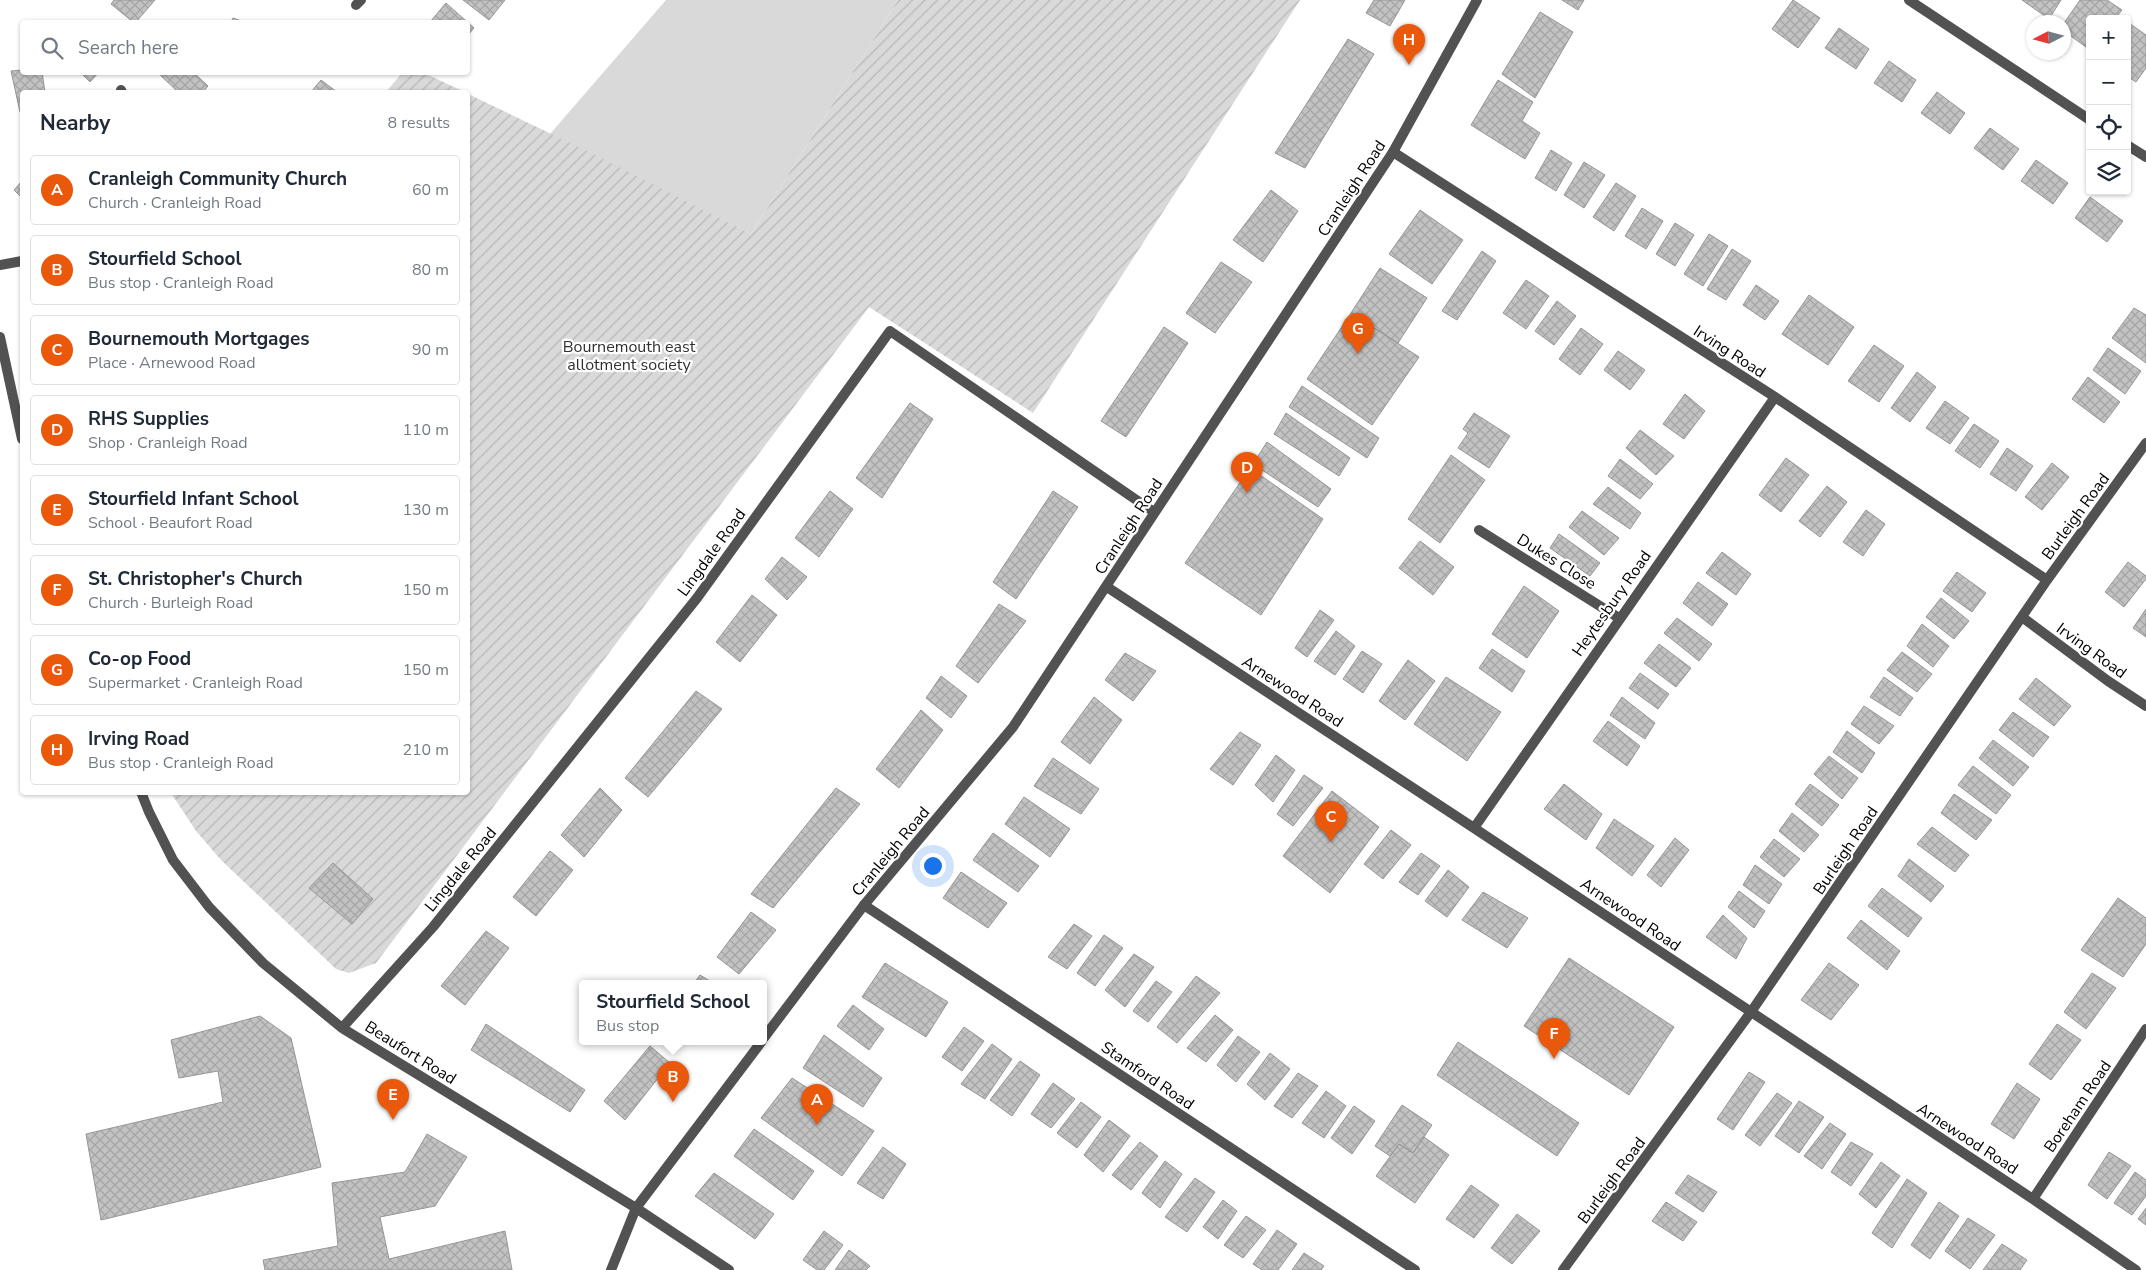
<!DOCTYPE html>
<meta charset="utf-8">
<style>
body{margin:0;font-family:"Nunito Sans",sans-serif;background:#f2f2f3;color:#1f2937}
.controls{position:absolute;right:15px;top:15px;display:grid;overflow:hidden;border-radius:5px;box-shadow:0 1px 4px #0004}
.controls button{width:45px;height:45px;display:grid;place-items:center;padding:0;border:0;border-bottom:1px solid #e0e1e3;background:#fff;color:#1f2937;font:25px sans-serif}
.compass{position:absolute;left:2026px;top:15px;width:45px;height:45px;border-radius:50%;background:#fff;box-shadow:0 1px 4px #0004;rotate:264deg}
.you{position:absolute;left:932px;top:865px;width:18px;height:18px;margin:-12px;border:4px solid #fff;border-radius:50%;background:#1a73e8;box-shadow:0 0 0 8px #1a73e833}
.badge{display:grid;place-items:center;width:32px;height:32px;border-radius:50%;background:#ea580c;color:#fff;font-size:16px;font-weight:700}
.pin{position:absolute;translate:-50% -41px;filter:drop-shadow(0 1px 2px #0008)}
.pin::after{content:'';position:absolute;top:26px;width:18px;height:15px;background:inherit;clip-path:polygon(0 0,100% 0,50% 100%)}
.popup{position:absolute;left:579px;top:980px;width:188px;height:65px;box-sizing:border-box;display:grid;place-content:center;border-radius:5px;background:#fff;filter:drop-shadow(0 1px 4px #0005);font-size:16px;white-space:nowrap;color:#747a83}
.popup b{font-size:19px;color:#1f2937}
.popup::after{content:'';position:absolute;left:50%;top:100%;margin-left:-10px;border:10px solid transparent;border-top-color:#fff}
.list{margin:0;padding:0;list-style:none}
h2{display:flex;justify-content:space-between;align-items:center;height:65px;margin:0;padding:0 20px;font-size:21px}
h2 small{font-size:16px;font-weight:400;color:#747a83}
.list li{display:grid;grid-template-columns:32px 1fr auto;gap:15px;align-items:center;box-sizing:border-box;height:70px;margin:0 10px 10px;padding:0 10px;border:1px solid #e0e1e3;border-radius:5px}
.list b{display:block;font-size:19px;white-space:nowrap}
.list p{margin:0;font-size:16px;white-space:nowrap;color:#747a83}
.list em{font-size:16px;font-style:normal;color:#747a83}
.icon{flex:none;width:28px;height:28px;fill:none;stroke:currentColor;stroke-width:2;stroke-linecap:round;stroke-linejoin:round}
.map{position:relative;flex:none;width:2146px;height:1270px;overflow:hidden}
.search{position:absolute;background:#fff;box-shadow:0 1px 4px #0004;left:20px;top:20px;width:450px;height:55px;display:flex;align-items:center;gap:12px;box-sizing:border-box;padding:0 18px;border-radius:5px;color:#747a83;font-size:19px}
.panel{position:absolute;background:#fff;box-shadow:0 1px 4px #0004;left:20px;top:90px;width:450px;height:705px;border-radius:5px}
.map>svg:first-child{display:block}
.green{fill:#d9d9d9}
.garden{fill:url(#garden-furrows)}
.building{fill:url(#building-cross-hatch);stroke:#969696}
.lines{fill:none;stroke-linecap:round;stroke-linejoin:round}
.minor{stroke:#525252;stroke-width:10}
.tertiary{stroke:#525252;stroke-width:10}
.labels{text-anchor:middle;stroke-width:4.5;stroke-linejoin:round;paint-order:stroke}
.street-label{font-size:16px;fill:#000;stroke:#fff}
.park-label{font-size:16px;fill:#303030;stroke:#fff}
</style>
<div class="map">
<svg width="2146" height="1270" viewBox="0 0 2146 1270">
<defs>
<pattern id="garden-furrows" width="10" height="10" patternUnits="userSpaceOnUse" patternTransform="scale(1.25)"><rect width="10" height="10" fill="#d9d9d9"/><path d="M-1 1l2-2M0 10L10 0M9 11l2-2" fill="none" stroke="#b8b8b8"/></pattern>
<pattern id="building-cross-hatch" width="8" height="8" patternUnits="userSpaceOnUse" patternTransform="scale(1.25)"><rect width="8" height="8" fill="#c2c2c2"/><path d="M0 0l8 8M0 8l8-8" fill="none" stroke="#a5a5a5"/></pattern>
</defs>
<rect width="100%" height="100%" fill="#fff"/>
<path class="green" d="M666 0H898L751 234 550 134Z"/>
<path class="garden" d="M898 0H1300L1033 413 869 307 376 963 349 973 336 969 221 860 196 831 171 793 468 792V94L585 150 751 234Z
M403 72 424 73 465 92H386Z"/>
<path class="building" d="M114 0H155L136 22H133L111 4Z
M463 0H505L489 20Z
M1374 0H1405L1390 26 1366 13Z
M1562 0H1584L1578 10Z
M1793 0 1820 18 1798 48 1772 29Z
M2022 0H2061L2049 19Z
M2080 0H2107L2122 10 2115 19H2090V50L2064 31V23Z
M446 3 474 28 468 35V22H430Z
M1540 12 1573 32 1535 98 1502 74Z
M233 18 244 22H231Z
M2129 23 2146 35V68L2136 82 2127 76V26Z
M1839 28 1869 49 1856 69 1825 48Z
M1348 39 1374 54 1305 168 1275 153Z
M1889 61 1916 80 1902 102 1874 83Z
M22 70V72H42L45 92H22V111L20 112 11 71Z
M80 72H99L90 82Z
M193 72 208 86 203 92H178L158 73Z
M321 80 337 92H311Z
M1498 80 1533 102 1522 121 1540 133 1525 159 1471 125Z
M1937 92 1965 113 1950 134 1921 113Z
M1990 128 2019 149 2003 170 1974 148Z
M1551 150 1572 163 1556 191 1535 178Z
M2036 160 2068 183 2053 204 2021 181Z
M1584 162 1605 175 1584 208 1564 195Z
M22 181V198L14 190Z
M1616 183 1636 196 1614 231 1593 217Z
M1271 190 1298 211 1263 262 1233 240Z
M2090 197 2123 221 2107 242 2075 218Z
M1642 208 1663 221 1646 249 1625 236Z
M1420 210 1463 240 1432 284 1389 254Z
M1675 223 1694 235 1675 266 1656 254Z
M1709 234 1728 246 1703 286 1684 274Z
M1732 249 1751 261 1726 300 1707 289Z
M1482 251 1496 261 1457 320 1442 311Z
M1221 262 1252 282 1215 333 1186 313Z
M1380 268 1427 298 1398 343 1351 313Z
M1526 280 1549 296 1526 329 1503 313Z
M1756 285 1779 301 1765 320 1743 305Z
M1809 295 1854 327 1828 365 1782 334Z
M1557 301 1576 316 1554 345 1535 331Z
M2134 308 2146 315V363L2112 338Z
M1351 313 1419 357 1372 425 1307 379Z
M1164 327 1188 343 1126 437 1101 421Z
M1581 328 1603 344 1580 375 1559 359Z
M1874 345 1904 366 1879 402 1848 381Z
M2108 348 2141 371 2125 394 2093 370Z
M1618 351 1645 370 1630 390 1604 370Z
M1917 372 1936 387 1910 422 1891 408Z
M2088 377 2120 402 2104 423 2072 399Z
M1302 386 1379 438 1367 458 1289 407Z
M1685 394 1705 411 1684 439 1663 424Z
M1945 401 1969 418 1950 444 1926 428Z
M910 403 933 419 882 498 856 478Z
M1286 413 1350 458 1339 476 1274 434Z
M1474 413 1510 436 1489 468 1458 448 1468 433 1463 429Z
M1974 424 1999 441 1980 468 1955 451Z
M1640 430 1674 456 1656 475 1626 448Z
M1267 442 1331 489 1318 507 1253 464Z
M2007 448 2033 466 2016 491 1990 474Z
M1451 455 1485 480 1440 543 1408 519Z
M1786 458 1809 475 1781 512 1759 495Z
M1620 459 1653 484 1640 499 1608 476Z
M2052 463 2069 477 2042 510 2025 497Z
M1250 468 1323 519 1261 615 1185 563Z
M1827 486 1847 502 1820 537 1799 521Z
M1608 487 1641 513 1630 529 1593 504Z
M830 491 853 509 819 557 795 538Z
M1053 491 1078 507 1016 599 993 582Z
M1866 510 1885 524 1863 556 1843 542Z
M1582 511 1619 538 1604 555 1569 527Z
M1559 534 1600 563 1590 576 1550 548Z
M1420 541 1454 567 1433 595 1399 568Z
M1722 552 1751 574 1736 595 1706 573Z
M782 557 807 577 787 600 765 579Z
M2128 562 2146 576V579L2124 607 2105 592Z
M1957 572 1986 593 1972 612 1943 591Z
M1698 582 1728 604 1712 626 1683 603Z
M1524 586 1559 611 1527 658 1492 634Z
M752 595 777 615 740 662 716 642Z
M1941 598 1969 621 1954 639 1926 617Z
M999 604 1026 621 978 683 956 666Z
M2146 609V637L2133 628Z
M1320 610 1334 620 1307 657 1295 648Z
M1677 618 1712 644 1699 661 1664 633Z
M1922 624 1949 646 1933 667 1907 646Z
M1336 631 1355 646 1335 675 1314 661Z
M1659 644 1691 668 1676 687 1644 663Z
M1492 649 1525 671 1512 692 1479 668Z
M1362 651 1382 664 1363 693 1343 679Z
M1902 652 1932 674 1917 692 1887 670Z
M1125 653 1156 671 1133 701 1105 680Z
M1408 660 1435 681 1405 720 1379 701Z
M1640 673 1669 694 1658 709 1629 688Z
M941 676 967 696 951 718 926 698Z
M1446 677 1501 712 1467 761 1414 724Z
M1884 677 1913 698 1900 716 1870 697Z
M2036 678 2071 706 2054 726 2019 699Z
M696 691 722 709 648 797 625 778Z
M1094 697 1122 720 1090 764 1061 742Z
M1622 697 1655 723 1645 739 1610 715Z
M1864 706 1894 726 1879 744 1851 724Z
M921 710 943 730 899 788 876 769Z
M2013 712 2049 737 2033 757 1999 730Z
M1608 721 1640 746 1627 766 1593 741Z
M1847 731 1875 753 1862 773 1833 752Z
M1240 732 1261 745 1233 785 1210 769Z
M1993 740 2029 767 2013 786 1979 758Z
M1276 755 1295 770 1273 802 1255 785Z
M1829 756 1858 778 1842 799 1814 774Z
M1053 758 1099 789 1081 814 1034 786Z
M1973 766 2011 795 1996 814 1958 785Z
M1304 775 1323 788 1293 826 1277 814Z
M1564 784 1602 814 1586 840 1544 809Z
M1810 784 1839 805 1822 826 1795 804Z
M600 788 622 810 584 857 561 835Z
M836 788 860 804 773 908 751 894Z
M1332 791 1379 827 1330 893 1283 856Z
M1954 794 1992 820 1976 840 1941 813Z
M1024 797 1070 829 1050 857 1005 824Z
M1792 813 1819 835 1804 852 1779 831Z
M1614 819 1654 846 1632 876 1596 848Z
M1932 827 1969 855 1955 872 1917 844Z
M1391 830 1411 845 1383 879 1364 864Z
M993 833 1039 866 1018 892 973 860Z
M1675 838 1689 850 1661 887 1647 875Z
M1774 839 1800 859 1784 877 1760 857Z
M550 851 573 870 536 916 513 897Z
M1421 853 1440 866 1418 895 1399 882Z
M1909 859 1944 886 1931 902 1898 876Z
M333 863 373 899 352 924 309 888Z
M1755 865 1782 884 1769 904 1743 885Z
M1448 870 1469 887 1447 917 1425 901Z
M961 872 1007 903 988 928 943 898Z
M1882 888 1922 918 1908 937 1868 906Z
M1739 891 1765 911 1754 928 1728 907Z
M1483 892 1528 918 1507 948 1462 920Z
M2118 898 2146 918V944L2123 977 2081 950Z
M751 912 776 930 739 974 717 957Z
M1723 915 1747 938 1736 959 1706 937Z
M1861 920 1900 951 1887 970 1847 938Z
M1074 924 1092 936 1067 969 1048 957Z
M486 931 509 948 465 1005 441 986Z
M1104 935 1123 948 1095 986 1077 973Z
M1134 954 1154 967 1125 1007 1105 990Z
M1569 958 1674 1027 1629 1095 1524 1026Z
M885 963 948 1002 926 1037 862 997Z
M1829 963 1859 985 1831 1020 1801 1000Z
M2092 973 2116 988 2086 1029 2064 1012Z
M700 975 713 983H694Z
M1196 976 1220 993 1177 1043 1157 1027Z
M1156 981 1172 992 1148 1022 1133 1011Z
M853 1005 884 1029 869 1050 837 1026Z
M1215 1015 1233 1030 1206 1062 1187 1048Z
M260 1016 291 1038 321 1167 101 1220 86 1134 223 1102 218 1071 179 1078 171 1040Z
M486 1024 585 1090 570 1112 471 1050Z
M2057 1024 2081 1040 2051 1080 2029 1064Z
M964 1027 984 1041 962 1071 942 1057Z
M824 1035 882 1078 863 1107 803 1068Z
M1238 1036 1260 1052 1236 1082 1217 1065Z
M1458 1042 1579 1123 1557 1156 1437 1075Z
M992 1044 1012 1059 985 1099 961 1084Z
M650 1046 670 1063 625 1120 604 1101Z
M1270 1053 1290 1069 1265 1100 1247 1084Z
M1020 1061 1040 1075 1012 1116 990 1100Z
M1749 1072 1765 1082 1733 1130 1717 1119Z
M1298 1073 1318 1086 1292 1118 1274 1106Z
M792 1078 874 1131 842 1176 761 1118Z
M1053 1083 1075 1099 1051 1128 1031 1114Z
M2017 1083 2040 1099 2014 1139 1991 1124Z
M1326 1091 1346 1106 1324 1138 1302 1123Z
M1777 1093 1792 1103 1760 1146 1745 1135Z
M1799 1101 1824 1117 1799 1153 1775 1136Z
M1081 1102 1101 1117 1077 1148 1057 1133Z
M1402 1105 1432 1125 1413 1153 1399 1144 1390 1156 1375 1146Z
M1354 1106 1375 1121 1352 1154 1331 1138Z
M1109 1120 1130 1136 1103 1172 1084 1155Z
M1830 1123 1846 1134 1822 1169 1804 1156Z
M754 1129 814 1171 793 1200 734 1156Z
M427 1134 467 1157 435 1206 380 1217 389 1259 505 1231 512 1270H265L263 1260 338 1246 332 1183 405 1172Z
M1424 1137 1449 1155 1415 1203 1376 1176 1399 1144 1413 1153Z
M1140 1142 1158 1156 1131 1190 1112 1175Z
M1851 1142 1873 1154 1851 1186 1831 1172Z
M883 1147 906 1164 883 1199 857 1183Z
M2109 1152 2131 1166 2107 1199 2088 1185Z
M1165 1161 1182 1174 1160 1208 1142 1193Z
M1881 1162 1900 1176 1876 1208 1859 1194Z
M2135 1172 2146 1180V1196L2132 1215 2114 1203Z
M714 1173 774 1214 755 1239 695 1196Z
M1688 1175 1717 1192 1703 1212 1675 1193Z
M1195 1178 1215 1192 1187 1232 1165 1217Z
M1907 1179 1927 1193 1892 1248 1872 1233Z
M1471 1185 1499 1205 1474 1238 1446 1219Z
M1223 1200 1237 1211 1218 1239 1203 1227Z
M1666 1202 1697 1222 1683 1241 1652 1221Z
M1939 1202 1959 1216 1930 1259 1911 1245Z
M2146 1208V1225L2138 1219Z
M1517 1214 1540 1231 1512 1264 1491 1248Z
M1246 1216 1266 1230 1243 1258 1224 1245Z
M1968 1218 1995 1235 1970 1269 1945 1251Z
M1277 1230 1297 1244 1278 1270H1262L1253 1264Z
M824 1231 843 1245 824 1270H817L803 1260Z
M2002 1244 2027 1260 2020 1270H1983Z
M849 1250 870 1266 866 1270H835Z
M1304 1253 1324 1266 1321 1270H1292Z"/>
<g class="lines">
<path class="minor" d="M1909 0 2090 120
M356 5 361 0
M121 90 122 92
M2127 145 2146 157
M1393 152 1775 397 2047 580
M0 265 22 261
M0 337 22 439
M1479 530 1619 618
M1107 587 1474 828 2033 1199 2136 1270
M2022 617 2108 681 2146 706
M141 792 149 812 173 860 209 907 263 963 342 1028 636 1208
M1474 828 1775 397
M864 905 1415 1270
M342 1028 433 927 697 598 890 331 1154 512
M2033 1199 2146 1029
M1563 1270 1751 1012 2047 580 2146 443"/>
<path class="tertiary" d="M763 1039 864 905 1013 727 1393 152 1477 0
M636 1208 729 1270
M611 1270 636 1208 762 1041"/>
</g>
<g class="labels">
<g class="street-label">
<text transform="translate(1351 188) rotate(-57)" y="6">Cranleigh Road</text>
<text transform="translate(1730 351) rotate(33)" y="6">Irving Road</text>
<text transform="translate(2075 516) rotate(-54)" y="6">Burleigh Road</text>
<text transform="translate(1128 526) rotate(-57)" y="6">Cranleigh Road</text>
<text transform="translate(711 552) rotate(-54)" y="6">Lingdale Road</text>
<text transform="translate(1557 561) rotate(32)" y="6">Dukes Close</text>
<text transform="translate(1611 603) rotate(-55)" y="6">Heytesbury Road</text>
<text transform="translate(2092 650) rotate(36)" y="6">Irving Road</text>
<text transform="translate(1293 691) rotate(33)" y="6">Arnewood Road</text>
<text transform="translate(1845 850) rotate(-56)" y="6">Burleigh Road</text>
<text transform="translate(890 851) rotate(-50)" y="6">Cranleigh Road</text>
<text transform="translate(460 869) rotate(-51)" y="6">Lingdale Road</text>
<text transform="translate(1631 914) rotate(34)" y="6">Arnewood Road</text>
<text transform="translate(411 1052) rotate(32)" y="6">Beaufort Road</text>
<text transform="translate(1148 1075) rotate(34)" y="6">Stamford Road</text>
<text transform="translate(2077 1106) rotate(-56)" y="6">Boreham Road</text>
<text transform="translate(1968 1138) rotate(33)" y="6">Arnewood Road</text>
<text transform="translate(1611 1180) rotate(-54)" y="6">Burleigh Road</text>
</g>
<g class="park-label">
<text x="629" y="352">Bournemouth east<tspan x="629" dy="18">allotment society</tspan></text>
</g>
</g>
</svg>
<div class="controls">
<button>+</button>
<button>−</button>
<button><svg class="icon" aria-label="locate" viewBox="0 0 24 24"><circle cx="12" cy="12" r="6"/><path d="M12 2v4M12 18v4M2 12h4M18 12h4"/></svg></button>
<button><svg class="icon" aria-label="layers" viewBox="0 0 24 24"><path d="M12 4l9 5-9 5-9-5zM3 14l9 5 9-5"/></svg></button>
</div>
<svg class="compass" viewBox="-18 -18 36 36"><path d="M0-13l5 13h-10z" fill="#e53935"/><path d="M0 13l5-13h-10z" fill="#747a83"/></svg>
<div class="you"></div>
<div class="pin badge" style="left:817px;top:1125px">A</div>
<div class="pin badge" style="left:673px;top:1102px">B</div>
<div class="popup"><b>Stourfield School</b>Bus stop</div>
<div class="pin badge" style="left:1331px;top:842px">C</div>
<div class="pin badge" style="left:1247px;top:493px">D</div>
<div class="pin badge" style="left:393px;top:1120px">E</div>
<div class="pin badge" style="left:1554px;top:1059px">F</div>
<div class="pin badge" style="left:1358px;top:354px">G</div>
<div class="pin badge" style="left:1409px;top:65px">H</div>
<div class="search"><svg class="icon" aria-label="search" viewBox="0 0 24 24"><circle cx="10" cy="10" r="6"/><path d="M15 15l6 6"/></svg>Search here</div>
<section class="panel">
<h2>Nearby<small>8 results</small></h2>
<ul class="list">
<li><span class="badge">A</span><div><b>Cranleigh Community Church</b><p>Church · Cranleigh Road</p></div><em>60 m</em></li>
<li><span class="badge">B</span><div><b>Stourfield School</b><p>Bus stop · Cranleigh Road</p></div><em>80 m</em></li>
<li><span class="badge">C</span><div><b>Bournemouth Mortgages</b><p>Place · Arnewood Road</p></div><em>90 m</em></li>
<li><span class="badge">D</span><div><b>RHS Supplies</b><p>Shop · Cranleigh Road</p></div><em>110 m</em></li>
<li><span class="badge">E</span><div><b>Stourfield Infant School</b><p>School · Beaufort Road</p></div><em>130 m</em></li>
<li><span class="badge">F</span><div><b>St. Christopher's Church</b><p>Church · Burleigh Road</p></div><em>150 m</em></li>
<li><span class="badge">G</span><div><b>Co-op Food</b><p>Supermarket · Cranleigh Road</p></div><em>150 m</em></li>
<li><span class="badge">H</span><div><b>Irving Road</b><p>Bus stop · Cranleigh Road</p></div><em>210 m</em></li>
</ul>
</section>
</div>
